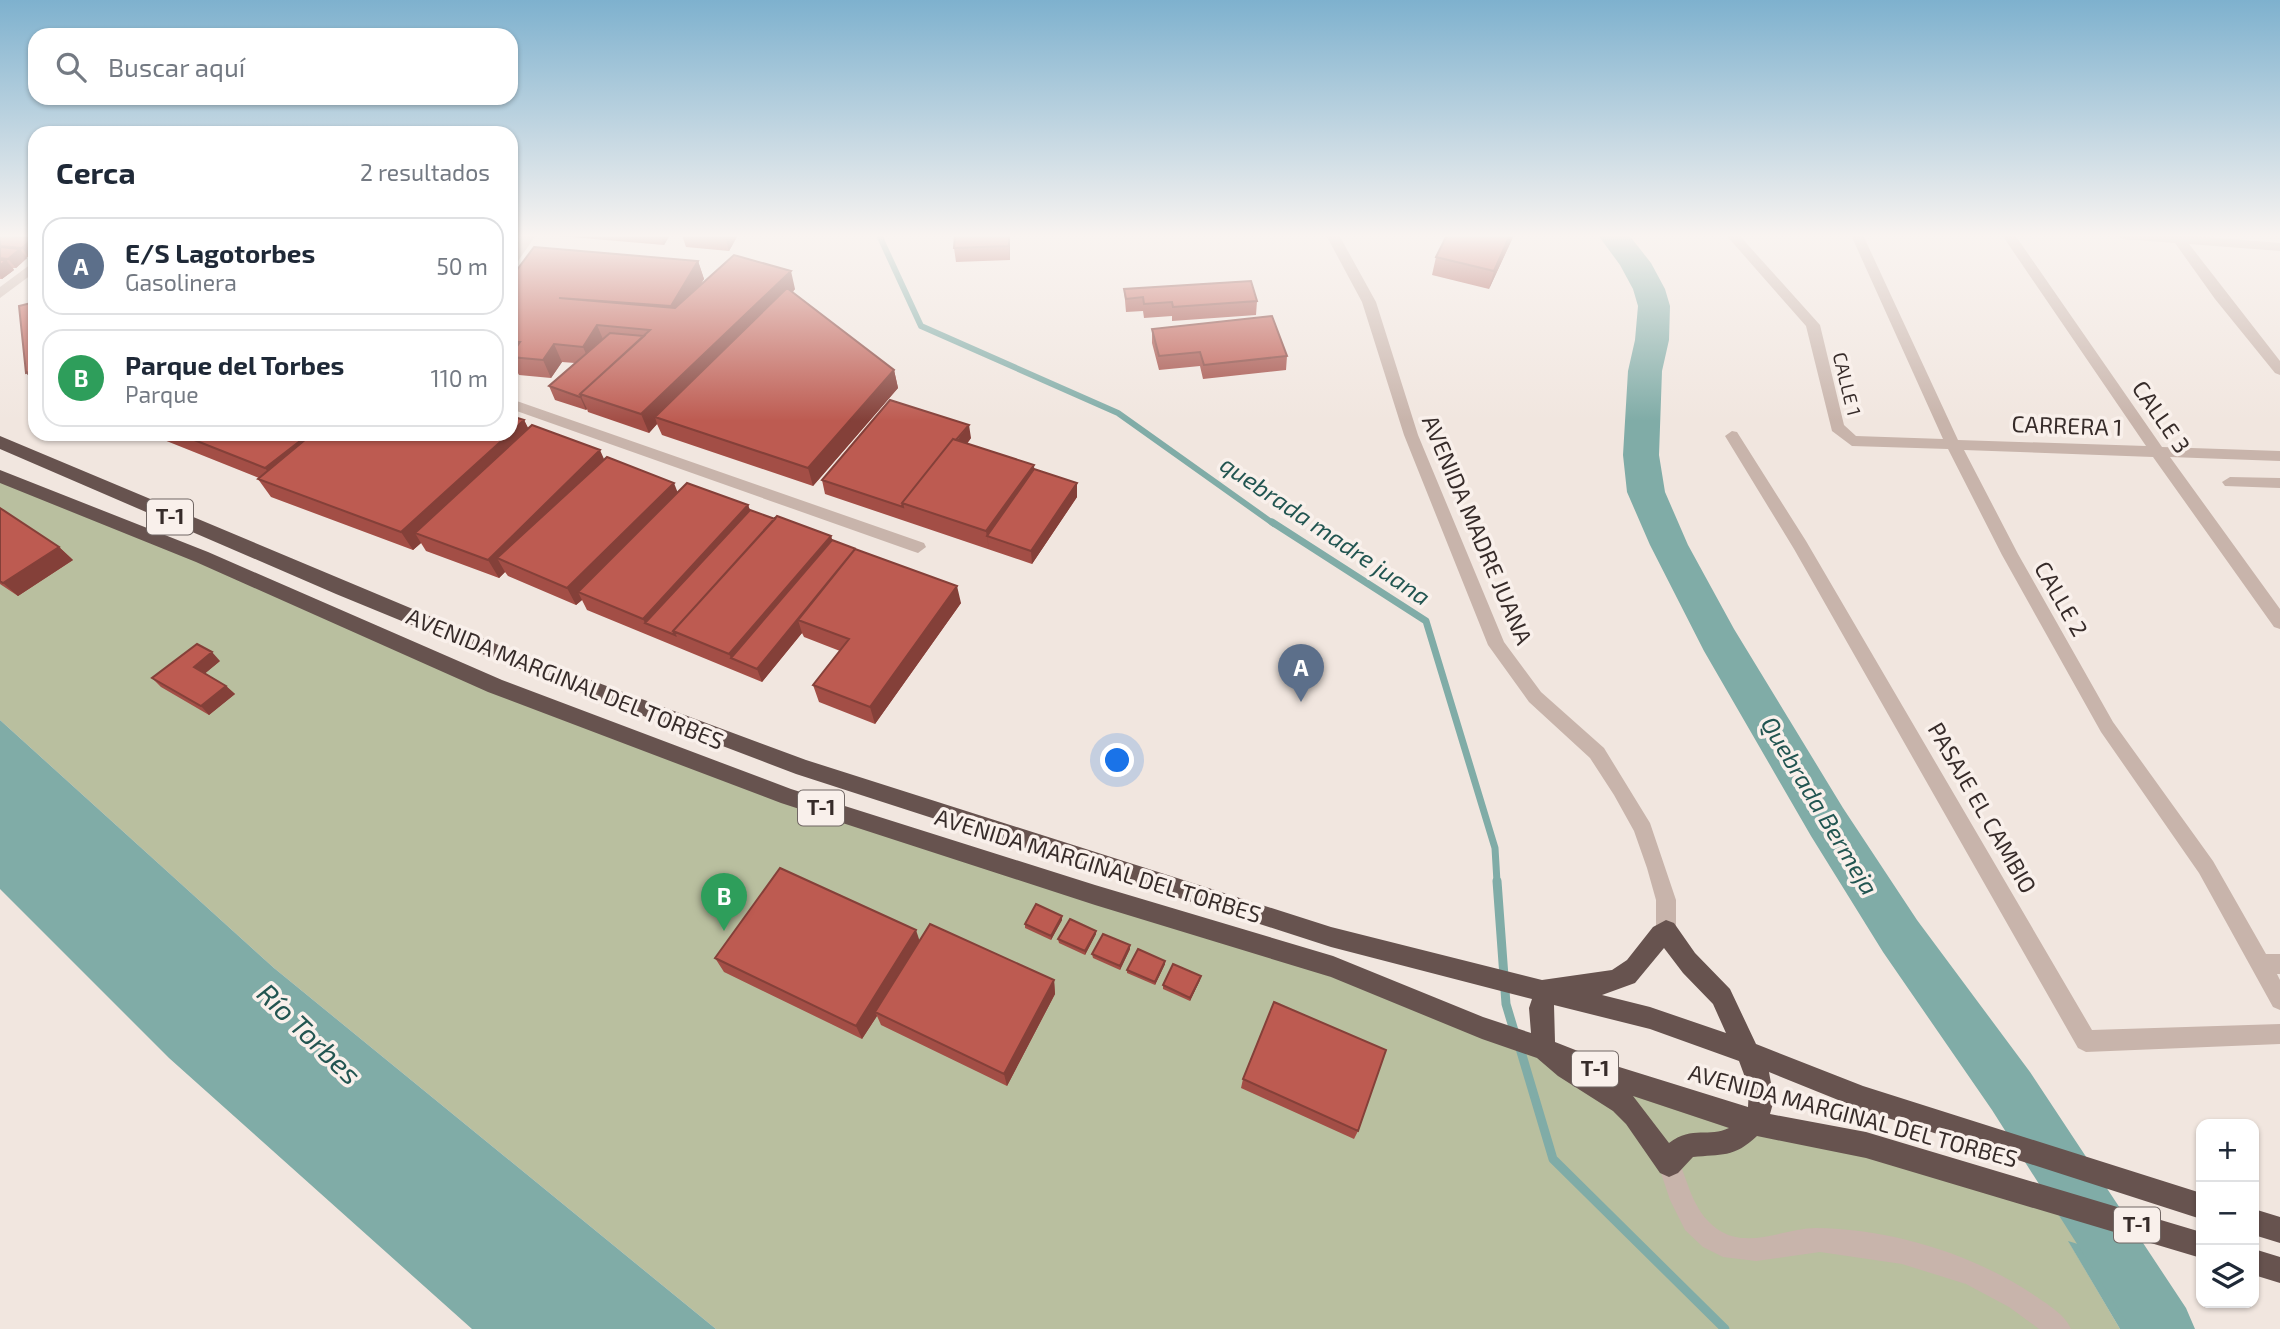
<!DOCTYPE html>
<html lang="es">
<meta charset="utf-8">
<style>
body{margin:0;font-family:"Exo 2",sans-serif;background:#f6f6f7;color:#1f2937}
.controls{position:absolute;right:21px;bottom:21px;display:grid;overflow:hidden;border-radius:14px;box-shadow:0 2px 5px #0004}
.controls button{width:63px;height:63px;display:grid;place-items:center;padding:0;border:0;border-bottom:2px solid #e0e1e3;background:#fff;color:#1f2937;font:35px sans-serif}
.you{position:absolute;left:1118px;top:761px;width:24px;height:24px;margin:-18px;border:5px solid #fff;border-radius:50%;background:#1a73e8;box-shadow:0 0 0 10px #1a73e833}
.badge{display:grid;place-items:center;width:46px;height:46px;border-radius:50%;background:#225551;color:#fff;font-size:23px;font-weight:700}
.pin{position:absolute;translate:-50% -58px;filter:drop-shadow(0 2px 4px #0008)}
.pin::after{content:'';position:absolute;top:37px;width:24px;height:21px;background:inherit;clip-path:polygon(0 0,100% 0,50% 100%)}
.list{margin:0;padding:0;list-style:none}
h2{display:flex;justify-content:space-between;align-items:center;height:91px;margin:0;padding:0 28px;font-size:30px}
h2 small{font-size:23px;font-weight:400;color:#747a83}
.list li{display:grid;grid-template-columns:46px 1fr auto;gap:21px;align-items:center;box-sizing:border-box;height:98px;margin:0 14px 14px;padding:0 14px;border:2px solid #e0e1e3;border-radius:21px}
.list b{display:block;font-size:26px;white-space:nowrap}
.list p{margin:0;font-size:23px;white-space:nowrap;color:#747a83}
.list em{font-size:23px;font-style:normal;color:#747a83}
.icon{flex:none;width:38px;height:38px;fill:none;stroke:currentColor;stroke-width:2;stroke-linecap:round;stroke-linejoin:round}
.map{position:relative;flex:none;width:2280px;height:1329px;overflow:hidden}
.search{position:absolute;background:#fff;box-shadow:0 2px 5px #0004;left:28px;top:28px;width:490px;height:77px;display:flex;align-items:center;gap:18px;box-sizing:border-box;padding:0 24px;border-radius:21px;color:#747a83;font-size:26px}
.panel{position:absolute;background:#fff;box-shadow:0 2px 5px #0004;left:28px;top:126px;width:490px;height:315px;border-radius:21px}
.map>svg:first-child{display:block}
.green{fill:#b9bf9f}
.water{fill:#80aca7}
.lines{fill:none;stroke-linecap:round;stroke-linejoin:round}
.stream-far2{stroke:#80aca7;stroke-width:6}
.stream-far1{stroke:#80aca7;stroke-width:7}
.stream{stroke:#80aca7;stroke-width:9}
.river{fill:#80aca7;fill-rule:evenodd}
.minor{fill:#c8b4ab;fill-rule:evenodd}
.trunk{fill:#67534f;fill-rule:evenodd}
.wall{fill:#a34e46}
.shaded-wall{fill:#844039}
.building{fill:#bd5b51;stroke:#844039;stroke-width:2}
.labels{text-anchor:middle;stroke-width:7;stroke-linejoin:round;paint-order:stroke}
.far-street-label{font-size:19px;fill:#372c2a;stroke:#f9f0eb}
.shield{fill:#f9f0eb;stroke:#716764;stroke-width:2}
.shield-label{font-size:21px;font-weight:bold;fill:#372c2a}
.street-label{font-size:23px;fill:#372c2a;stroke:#f9f0eb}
.water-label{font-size:24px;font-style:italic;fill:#225551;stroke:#f9f0eb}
.near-water-label{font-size:28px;font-style:italic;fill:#225551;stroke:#f9f0eb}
</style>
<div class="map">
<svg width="2280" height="1329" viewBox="0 0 2280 1329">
<rect width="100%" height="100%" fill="#f1e6df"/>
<path class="green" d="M0 476 495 686 1001 864 1482 1028 2081 1213 2104 1252 2069 1242 2120 1329H716L274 968 0 720Z"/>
<path class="water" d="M0 720 274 968 716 1329H472L169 1058 0 889Z
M2068 1241 2144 1264 2183 1329H2120Z"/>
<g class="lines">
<path class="stream-far2" d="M879 235 921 326 1118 413 1274 524"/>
<path class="stream-far1" d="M1272 522 1426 621 1495 848 1497 882"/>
<path class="stream" d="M1497 881 1506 1004 1515 1034
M1519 1045 1553 1159 1725 1329"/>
<path class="river" d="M1598 235H1629L1651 263 1665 289 1670 306 1669 340 1662 371 1659 455 1665 492 1688 545 1734 629 1843 808 1917 920 2030 1072 2186 1308 2195 1329H2131L1992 1110 1883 952 1811 836 1704 651 1650 545 1627 492 1623 455 1628 371 1635 340 1638 306 1633 289 1620 265Z"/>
<path class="minor" d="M523 235H536L516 264 511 265V252Z
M1326 235H1339L1376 302 1418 435 1504 642 1541 692 1604 748 1650 823 1676 900V930L1673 937 1666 939 1659 937 1656 930V900L1647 868 1634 831 1614 795 1590 758 1529 702 1488 645 1404 435 1362 302Z
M1726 235H1739L1820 325 1844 425 1856 436 1943 439 1851 235H1863L1958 440 2146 446 2002 235H2015L2162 447 2280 451V461L2170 457 2280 609V629L2274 627 2153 457 1964 450 2018 554 2113 722 2213 861 2266 954H2280V974H2277L2280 980V1010L2273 1007 2199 873 2101 732 2002 555 1948 449 1852 446 1832 431 1806 326Z
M2116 235H2183L2280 243V251L2189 244 2280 361V375L2275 373 2215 299 2175 243 2122 239Z
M35 261V272L0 298V287Z
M511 399 924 543 926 547 918 553 912 551 511 409Z
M1732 431 1737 432 1806 541 2092 1030 2280 1024V1044L2086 1052 2078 1048 1794 549 1725 436Z
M2230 477 2280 478V488L2225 486 2222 482Z
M1669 1153 1677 1156C1689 1184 1693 1215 1722 1232 1751 1248 1786 1228 1816 1228 1892 1229 1974 1254 2037 1297 2050 1306 2065 1315 2071 1329H2039L2009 1307 1966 1284 1902 1264 1820 1252 1756 1261 1723 1257 1703 1247 1685 1230 1670 1200 1658 1164 1661 1156Z"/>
<path class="trunk" d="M0 436 518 653 806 760 1331 927 1542 980 1612 970 1627 960 1653 927 1666 920 1674 923 1695 953 1730 989 1756 1044 1863 1086 2201 1193V1219L1863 1110 1769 1072 1774 1100 1770 1114 1866 1132 2201 1232V1258L1866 1158 1757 1136C1734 1158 1721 1154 1693 1157L1678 1173 1669 1177 1660 1173 1626 1124 1613 1111 1558 1076 1537 1058 1482 1039 1331 977 1095 905 781 803 488 692 196 562 0 483V470L208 552 502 680 791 789 1095 885 1333 956 1483 1017 1531 1033 1529 1008 1532 999 1331 947 796 774 504 663 336 594 0 449ZM1664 948 1683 973 1713 1004 1726 1033 1650 1007 1602 995 1635 983ZM1554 1005 1650 1029 1739 1061 1749 1088 1748 1107 1616 1066 1555 1042ZM1633 1096 1729 1128C1709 1138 1693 1125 1669 1143Z
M2254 1209 2280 1217V1243L2254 1235Z
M2254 1249 2280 1257V1283L2254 1275Z"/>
</g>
<path class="wall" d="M0 235 33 238 29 257H26L27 258 16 268H13L14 270 2 279H0Z
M559 235H670L664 245 559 236Z
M682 235H738L729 251 686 247Z
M955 235H1010V260L956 262 954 248Z
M1514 235 1489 289 1432 275 1436 257Z
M698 261 704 279 700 285 795 289 793 292 894 370 898 388 813 486 662 435 657 424 649 433 588 412 587 409 586 410 555 400 549 386 575 363 562 362 551 378 519 375 511 360V278Z
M1124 289 1257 301 1256 315 1172 321V316L1144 318 1143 311 1126 312Z
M1152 329 1287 356 1286 370 1203 379 1200 366 1159 370 1152 343Z
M524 420 528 428 678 492 748 505 750 510 775 519 831 536 832 540 961 603 875 724 819 702 813 685 840 651 804 637 802 633 762 682 587 610 582 600 576 605 508 576 505 572 499 578 426 551 421 543 413 550 271 497 258 479 259 478 159 438 156 434H511Z
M971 438 967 444 1034 469 1077 483V497L1032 564 825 494 822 480Z
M0 508 59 547 73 560 18 596 0 584Z
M220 661 205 673 226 686 235 694 209 715 161 687 152 678Z
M1062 920 1051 940 1025 928V924Z
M1096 934 1085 955 1059 943 1058 939Z
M920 941 1054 980 1055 994 1007 1086 881 1025 877 1016 862 1039 724 972 715 958Z
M1130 945V949L1120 970 1093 958 1092 954Z
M1165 961V964L1155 985 1127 973V970Z
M1200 980 1190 1001 1163 989V985Z
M1243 1079 1358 1131 1354 1139 1241 1088Z"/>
<path class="shaded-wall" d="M660 235H670L664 245Z
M726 235H738L729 251 725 237Z
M1009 235H1010V260L1009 246Z
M1510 235H1514L1489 289 1494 271Z
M33 238 35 241V252L29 257 22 248Z
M20 249 27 258 16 268 8 259Z
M6 260 14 270 2 279 0 276V266Z
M698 261 704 279 677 324 671 306Z
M791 271 795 289 662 419 655 417 657 424 649 433 641 414Z
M597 325 605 344 591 365 583 347Z
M554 344 562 362 551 378 543 360Z
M35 370V383L26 373Z
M894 370 898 388 813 486 808 468Z
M581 396 587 409 586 410 580 397Z
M524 420 533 438 415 533 421 543 413 550 401 532 509 434H511V432Z
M969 425 971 438 916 508 906 504Z
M309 434H345L279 486 265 468Z
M600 450 608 468 497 558 505 572 499 578 488 560Z
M1034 465 1035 483 987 536 989 549 986 531Z
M674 483 681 501 578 592 582 600 576 605 567 588Z
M1077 483V497L1032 564 1031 551Z
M748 505 755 523 645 623 643 619Z
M831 536 836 553 731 658 729 654Z
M59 547 73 560 18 596 3 583Z
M856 549 798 620 802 633 762 682 757 669Z
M957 586 961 603 875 724 870 707Z
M212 652 220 661 202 676 194 667Z
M226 686 235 694 209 715 201 706Z
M1062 916V920L1051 940V936Z
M916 930 921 945 875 1012 877 1016 862 1039 856 1026Z
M1096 931V934L1085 955V951Z
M1130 945V949L1120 970V966Z
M1165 961V964L1155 985V982Z
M1201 976 1200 980 1190 1001V998Z
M1054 980 1055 994 1007 1086 1004 1074Z"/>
<path class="building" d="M0 235 33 238 22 248 0 246Z
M704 235H726L725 237Z
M955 235H1009V246L954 248Z
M1447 235H1510L1494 271 1436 257Z
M0 247 20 249 8 259 0 258Z
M534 247 698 261 671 306 559 298 675 308 734 255 791 271 641 414 580 394 650 330 597 325 583 347 554 344 543 360 511 357V355L520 342H511V278Z
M0 260H6L0 266Z
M1251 281 1257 301 1173 307 1172 302 1144 304 1143 297 1126 299 1124 289Z
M787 288 894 370 808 468 655 417Z
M35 302V370L26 373 19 306Z
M1272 316 1287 356 1204 365 1200 352 1159 356 1152 329Z
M610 333 644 336 580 394 581 396 580 397 549 386Z
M890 400 969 425 956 440 953 439 902 503 903 507 822 480Z
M511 416 524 420 511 432Z
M532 425 600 450 488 560 415 533Z
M179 434H309L265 468Z
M312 434H509L401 532 258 479Z
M953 439 1034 465 986 531 902 503Z
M607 457 674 483 567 588 497 558Z
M1034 469 1077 483 1031 551 987 536Z
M687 483 748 505 643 619 578 592Z
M0 508 59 547 3 583 0 581Z
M750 510 775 519 673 631 675 635 645 623Z
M777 516 831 536 729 654 673 631Z
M832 540 856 549H855L757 669 731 658Z
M855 549 957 586 870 707 813 685 849 639 798 620Z
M197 644 212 652 194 667 226 686 201 706 152 678Z
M780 868 916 930 856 1026 715 958Z
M1036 904 1062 916 1051 936 1025 924Z
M1070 919 1096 931 1085 951 1058 939Z
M930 924 1054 980 1004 1074 875 1012Z
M1103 934 1130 945 1120 966 1092 954Z
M1138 949 1165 961 1155 982 1127 970Z
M1173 964 1201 976 1190 998 1163 985Z
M1274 1002 1386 1050 1358 1131 1243 1079Z"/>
<linearGradient id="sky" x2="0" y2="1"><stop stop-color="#7eb1ce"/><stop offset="0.56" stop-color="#f9f4f1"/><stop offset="1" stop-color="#f9f4f1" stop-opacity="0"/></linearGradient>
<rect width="2280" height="421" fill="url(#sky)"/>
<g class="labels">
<g class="far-street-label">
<text transform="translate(1847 384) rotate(76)" y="7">CALLE 1</text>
</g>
<g class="shield">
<rect x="147" y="499.5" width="46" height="35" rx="5"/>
<rect x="798" y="790.5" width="46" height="35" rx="5"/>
<rect x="1572" y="1051.5" width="46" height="35" rx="5"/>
<rect x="2114" y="1207.5" width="46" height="35" rx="5"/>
</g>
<g class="shield-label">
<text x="170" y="524">T-1</text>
<text x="821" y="815">T-1</text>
<text x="1595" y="1076">T-1</text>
<text x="2137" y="1232">T-1</text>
</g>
<g class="street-label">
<text transform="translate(2161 417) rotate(55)" y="8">CALLE 3</text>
<text transform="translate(2067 426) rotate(2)" y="8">CARRERA 1</text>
<text transform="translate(1477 530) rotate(67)" y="8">AVENIDA MADRE JUANA</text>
<text transform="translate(2061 599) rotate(60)" y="8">CALLE 2</text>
<text transform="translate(565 679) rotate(22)" y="8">AVENIDA MARGINAL DEL TORBES</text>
<text transform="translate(1982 808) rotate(60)" y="8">PASAJE EL CAMBIO</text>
<text transform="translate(1098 866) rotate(17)" y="8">AVENIDA MARGINAL DEL TORBES</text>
<text transform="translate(1853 1116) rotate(15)" y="8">AVENIDA MARGINAL DEL TORBES</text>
</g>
<g class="water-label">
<text transform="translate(1325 531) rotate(34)" y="8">quebrada madre juana</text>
<text transform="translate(1819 806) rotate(59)" y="8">Quebrada Bermeja</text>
</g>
<g class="near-water-label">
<text transform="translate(309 1034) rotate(44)" y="10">Río Torbes</text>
</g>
</g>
</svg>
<div class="controls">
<button>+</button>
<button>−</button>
<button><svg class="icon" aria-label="layers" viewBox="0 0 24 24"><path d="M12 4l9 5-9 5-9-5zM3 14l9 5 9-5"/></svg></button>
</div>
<div class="you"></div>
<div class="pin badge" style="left:1301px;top:702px;background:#5c6f8a">A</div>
<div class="pin badge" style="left:724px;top:931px;background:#2e9e5b">B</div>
<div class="search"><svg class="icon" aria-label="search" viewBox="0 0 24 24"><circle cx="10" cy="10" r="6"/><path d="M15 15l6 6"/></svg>Buscar aquí</div>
<section class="panel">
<h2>Cerca<small>2 resultados</small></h2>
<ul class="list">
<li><span class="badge" style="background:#5c6f8a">A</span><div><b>E/S Lagotorbes</b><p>Gasolinera</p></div><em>50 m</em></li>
<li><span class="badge" style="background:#2e9e5b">B</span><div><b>Parque del Torbes</b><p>Parque</p></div><em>110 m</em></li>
</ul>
</section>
</div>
